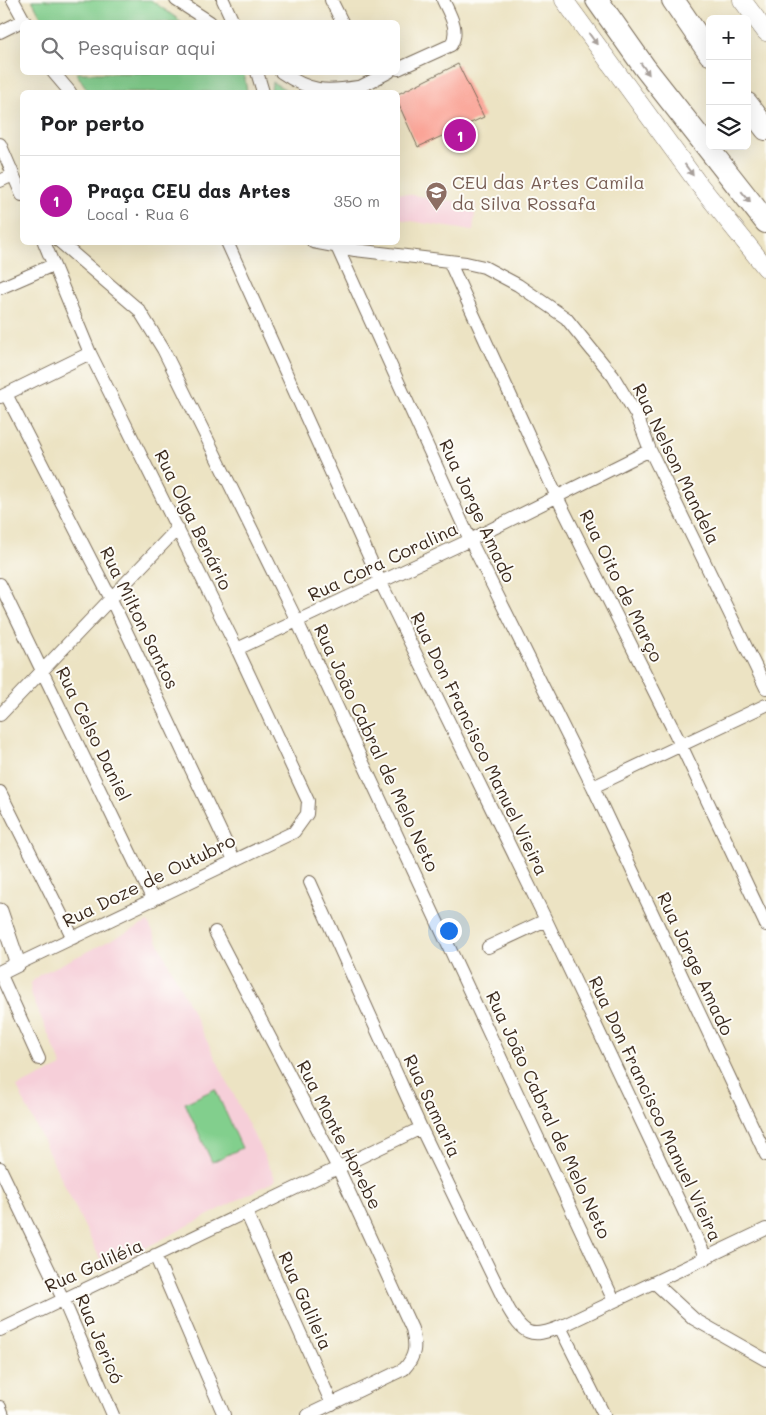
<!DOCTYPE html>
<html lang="pt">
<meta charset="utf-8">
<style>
body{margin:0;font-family:Mali,sans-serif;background:#f2f2f2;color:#202124}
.controls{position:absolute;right:15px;top:15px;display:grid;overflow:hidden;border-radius:8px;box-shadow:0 5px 20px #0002}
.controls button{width:45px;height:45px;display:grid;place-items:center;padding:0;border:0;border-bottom:1px solid #e0e0e0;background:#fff;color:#202124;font:25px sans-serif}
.you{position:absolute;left:448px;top:930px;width:18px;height:18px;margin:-12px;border:4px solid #fff;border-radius:50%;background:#1a73e8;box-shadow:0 0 0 8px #1a73e833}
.badge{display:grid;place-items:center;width:32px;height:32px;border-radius:50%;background:#b5179e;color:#fff;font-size:16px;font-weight:700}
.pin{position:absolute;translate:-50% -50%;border:2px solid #fff;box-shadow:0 1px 5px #0006}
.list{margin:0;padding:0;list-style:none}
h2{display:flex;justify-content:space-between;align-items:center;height:65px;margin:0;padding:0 20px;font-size:21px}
h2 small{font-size:16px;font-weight:400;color:#757577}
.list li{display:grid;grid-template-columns:32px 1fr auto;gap:15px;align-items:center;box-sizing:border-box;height:90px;padding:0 20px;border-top:1px solid #e0e0e0}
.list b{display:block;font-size:19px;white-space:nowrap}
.list p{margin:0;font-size:16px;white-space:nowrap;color:#757577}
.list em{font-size:16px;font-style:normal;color:#757577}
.icon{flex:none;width:28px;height:28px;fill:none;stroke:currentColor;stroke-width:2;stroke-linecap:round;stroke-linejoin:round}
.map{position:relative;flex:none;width:766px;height:1415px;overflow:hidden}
.search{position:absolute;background:#fff;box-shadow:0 5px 20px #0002;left:20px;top:20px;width:380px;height:55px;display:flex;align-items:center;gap:12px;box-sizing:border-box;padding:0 18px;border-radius:8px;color:#757577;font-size:19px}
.panel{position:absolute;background:#fff;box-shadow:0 5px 20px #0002;left:20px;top:90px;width:380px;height:155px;border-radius:8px}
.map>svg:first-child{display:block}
.built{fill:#f6cfd9}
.green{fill:#82cf8d;stroke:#5e7c56}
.building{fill:#faa497}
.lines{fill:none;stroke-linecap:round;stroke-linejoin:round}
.minor-casing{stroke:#796b58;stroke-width:14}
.tertiary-casing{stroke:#796b58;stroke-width:17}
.secondary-casing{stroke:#796b58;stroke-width:19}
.motorway-casing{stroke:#796b58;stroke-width:24}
.minor{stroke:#fff;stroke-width:12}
.tertiary{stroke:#fff;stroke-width:15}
.secondary{stroke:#fff;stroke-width:18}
.motorway{stroke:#fff;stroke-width:22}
.oneway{fill:#a79f9a}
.labels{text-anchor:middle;stroke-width:4;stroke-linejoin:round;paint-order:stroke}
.education-label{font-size:18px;fill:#785e54;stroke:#fdfcf7;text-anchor:start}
.street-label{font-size:18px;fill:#3b2a1e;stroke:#fdfcf7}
</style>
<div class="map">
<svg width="766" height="1415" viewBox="0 0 766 1415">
<rect width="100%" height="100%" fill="#fdfcf7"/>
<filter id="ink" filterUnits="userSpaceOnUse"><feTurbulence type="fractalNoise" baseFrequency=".02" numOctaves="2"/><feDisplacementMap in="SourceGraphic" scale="10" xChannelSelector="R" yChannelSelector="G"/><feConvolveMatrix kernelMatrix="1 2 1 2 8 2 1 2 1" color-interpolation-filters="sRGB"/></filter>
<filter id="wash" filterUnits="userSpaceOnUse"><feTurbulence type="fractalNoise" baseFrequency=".0096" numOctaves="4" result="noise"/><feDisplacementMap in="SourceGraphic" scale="20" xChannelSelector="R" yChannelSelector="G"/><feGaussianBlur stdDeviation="1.12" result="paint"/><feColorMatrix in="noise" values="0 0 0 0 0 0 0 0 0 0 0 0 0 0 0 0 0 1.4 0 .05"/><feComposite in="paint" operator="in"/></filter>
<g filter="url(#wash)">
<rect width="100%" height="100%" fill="#ece3c3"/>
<path class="built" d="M398 193 476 204 473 231 398 219Z
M148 922 276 1180 105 1269 17 1087 62 1066 30 992 31 983 39 975Z"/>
<path class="green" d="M32 0H151L182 22H44Z
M76 73H244L247 92H89Z
M272 82 290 92H271Z
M215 1089 242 1148 212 1162 185 1103Z"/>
<g id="blocks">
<path class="building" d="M458 64 484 117 418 147 398 103V94Z"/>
</g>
</g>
<g filter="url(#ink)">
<use href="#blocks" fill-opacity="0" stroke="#796b58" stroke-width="1"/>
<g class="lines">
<defs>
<path id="minor" d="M13 0 25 22
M176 0 210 22
M223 0 233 22
M331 0 342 22
M0 32 24 20
M398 69 451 45C460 30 450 15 443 0
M53 72 70 92
M257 72 263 92
M281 72C310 92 325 92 358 87
M352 91 389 72
M0 144 22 195
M0 181 13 175
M60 242 139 310 163 349 297 621 614 1301
M227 242 381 583 546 920 706 1258
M313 242 355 250 466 263 484 267 518 285 566 318 613 376 637 416 650 450 766 688
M337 247 470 540 593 787 766 1155
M449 261 557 497 681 745 766 925
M0 288 53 265
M6 394 111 599 234 860
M0 397 90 353
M0 584 153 900
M237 649 470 540 650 450
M0 715 178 528
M593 787 766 705
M0 792 73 938
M310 882 421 1128 508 1308C523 1334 530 1339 560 1327L766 1229
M215 932 338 1168 412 1329C416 1346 416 1356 404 1369L308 1415
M488 947 546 920
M18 964 294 832 307 814 308 801 237 649 90 353 44 242
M0 973 39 1059
M0 1168 63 1299 113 1415
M246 1212 332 1404
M155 1255 224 1415
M655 1283 694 1319 766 1360
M560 1327 604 1415
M0 1330 421 1128
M0 1407 3 1415"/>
<path id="tertiary" d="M0 911 18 964 0 973"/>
<path id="secondary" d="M564 0 697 182 766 268
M742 0 766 32"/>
<path id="motorway" d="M597 0 645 68 766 222
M673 0 710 54
M747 104 766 129"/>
</defs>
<use href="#minor" class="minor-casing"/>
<use href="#tertiary" class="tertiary-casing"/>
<use href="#secondary" class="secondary-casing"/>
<use href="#motorway" class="motorway-casing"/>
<use href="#minor" class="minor"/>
<use href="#tertiary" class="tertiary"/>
<use href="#secondary" class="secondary"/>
<use href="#motorway" class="motorway"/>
</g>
<defs><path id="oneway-solid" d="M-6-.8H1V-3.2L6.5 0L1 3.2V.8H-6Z" transform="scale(1.25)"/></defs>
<g class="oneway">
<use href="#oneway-solid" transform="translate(593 39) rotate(54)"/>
<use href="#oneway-solid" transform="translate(645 69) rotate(54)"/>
<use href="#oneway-solid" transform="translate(689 170) rotate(54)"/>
<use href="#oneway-solid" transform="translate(746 197) rotate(51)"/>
</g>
</g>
<defs>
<symbol id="school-pin" viewBox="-11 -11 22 30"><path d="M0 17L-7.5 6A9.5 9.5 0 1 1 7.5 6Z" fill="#8d6e63" stroke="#fdfcf7"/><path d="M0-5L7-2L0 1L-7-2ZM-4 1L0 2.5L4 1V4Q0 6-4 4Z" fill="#fff"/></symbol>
</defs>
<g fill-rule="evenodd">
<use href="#school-pin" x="424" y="180" width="25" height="34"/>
</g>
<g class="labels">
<g class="education-label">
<text x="452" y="189">CEU das Artes Camila<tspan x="452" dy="21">da Silva Rossafa</tspan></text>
</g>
<g class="street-label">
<text transform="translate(676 464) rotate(64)" y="6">Rua Nelson Mandela</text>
<text transform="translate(477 511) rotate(65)" y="6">Rua Jorge Amado</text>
<text transform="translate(193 520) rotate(64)" y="6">Rua Olga Benário</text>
<text transform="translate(383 562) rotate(-25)" y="6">Rua Cora Coralina</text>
<text transform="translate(621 586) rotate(64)" y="6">Rua Oito de Março</text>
<text transform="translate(139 618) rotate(64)" y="6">Rua Milton Santos</text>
<text transform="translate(93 734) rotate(64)" y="6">Rua Celso Daniel</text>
<text transform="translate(479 744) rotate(64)" y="6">Rua Don Francisco Manuel Vieira</text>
<text transform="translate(376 748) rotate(65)" y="6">Rua João Cabral de Melo Neto</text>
<text transform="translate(149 881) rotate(-26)" y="6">Rua Doze de Outubro</text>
<text transform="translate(695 964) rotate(65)" y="6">Rua Jorge Amado</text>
<text transform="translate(432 1106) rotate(65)" y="6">Rua Samaria</text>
<text transform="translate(655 1109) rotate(65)" y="6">Rua Don Francisco Manuel Vieira</text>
<text transform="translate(548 1115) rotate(65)" y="6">Rua João Cabral de Melo Neto</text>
<text transform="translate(339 1135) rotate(63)" y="6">Rua Monte Horebe</text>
<text transform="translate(94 1266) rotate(-24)" y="6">Rua Galiléia</text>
<text transform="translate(305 1301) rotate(66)" y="6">Rua Galileia</text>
<text transform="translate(99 1339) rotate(67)" y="6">Rua Jericó</text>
</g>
</g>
</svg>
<div class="controls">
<button>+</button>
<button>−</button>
<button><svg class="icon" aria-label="layers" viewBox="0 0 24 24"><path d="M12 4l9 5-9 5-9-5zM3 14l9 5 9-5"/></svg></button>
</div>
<div class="you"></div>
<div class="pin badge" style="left:460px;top:135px">1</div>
<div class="search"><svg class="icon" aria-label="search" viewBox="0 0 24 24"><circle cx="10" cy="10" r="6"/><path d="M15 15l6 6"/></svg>Pesquisar aqui</div>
<section class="panel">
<h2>Por perto<small></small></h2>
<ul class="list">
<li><span class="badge">1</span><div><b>Praça CEU das Artes</b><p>Local · Rua 6</p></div><em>350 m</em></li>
</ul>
</section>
</div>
